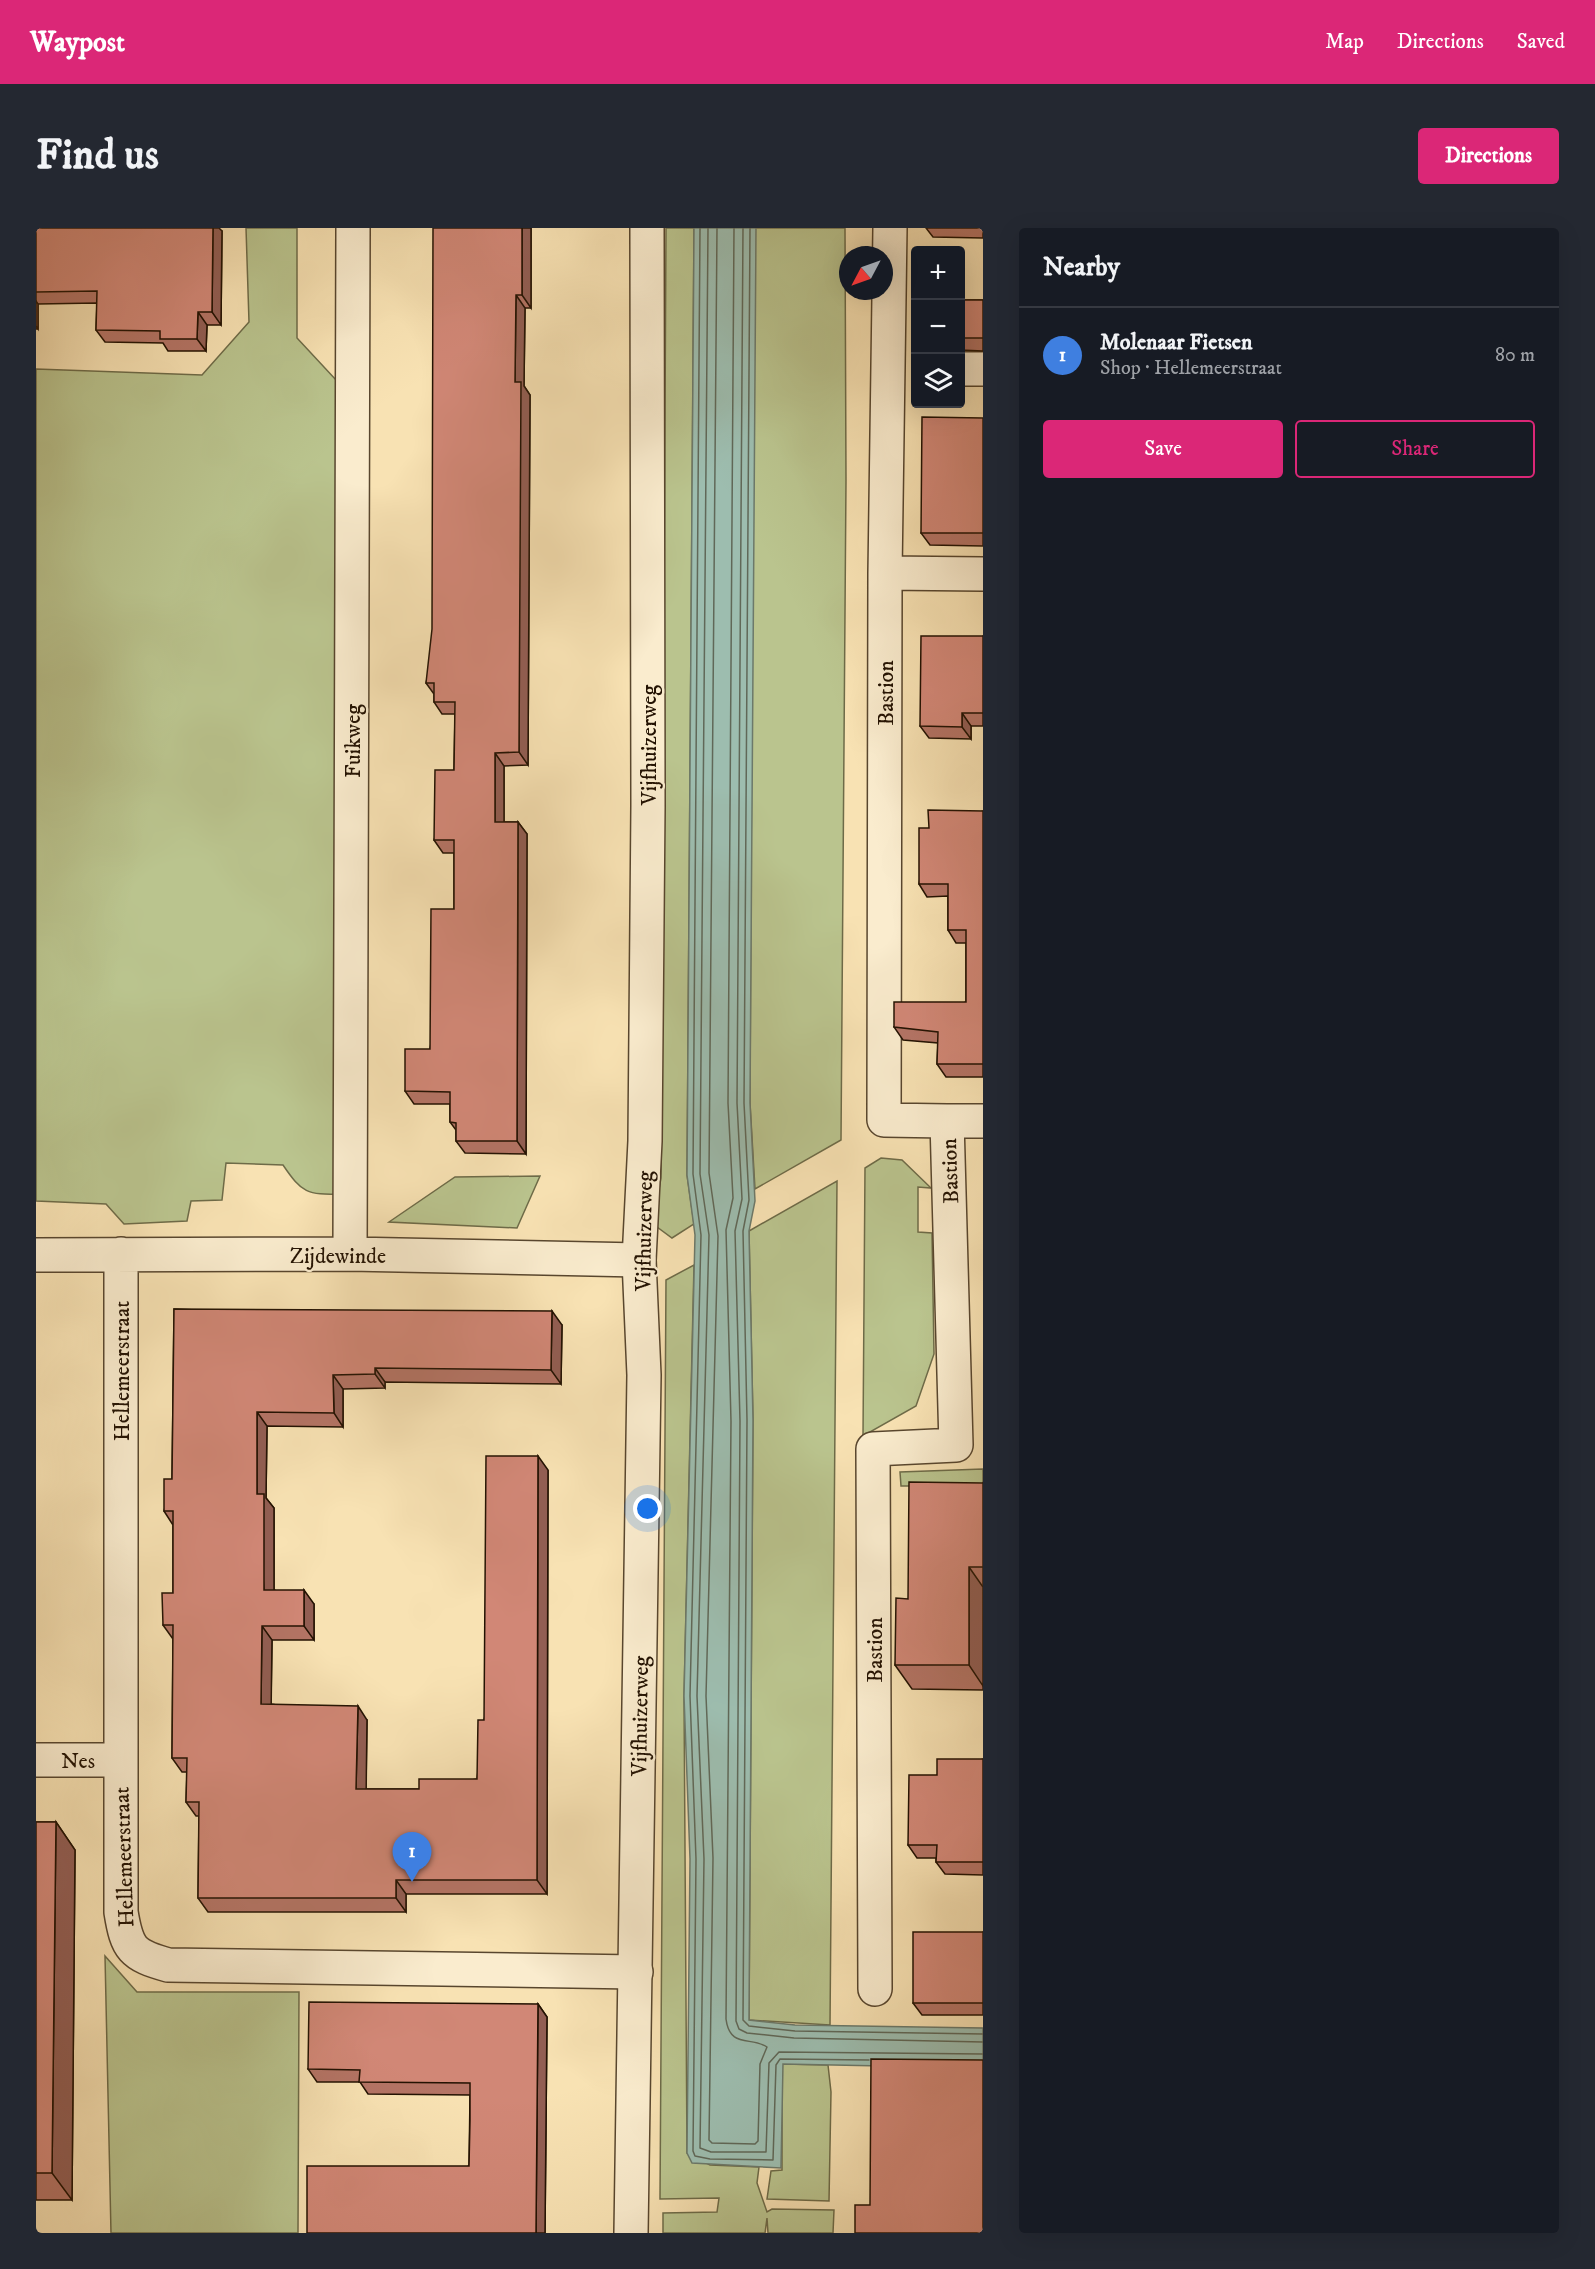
<!DOCTYPE html>
<meta charset="utf-8">
<style>
body{margin:0;font-family:"IM FELL DW Pica",serif;background:#242831;color:#f1f3f6}
.controls{position:absolute;right:18px;top:18px;display:grid;overflow:hidden;border-radius:6px;box-shadow:0 6px 24px #0002}
.controls button{width:54px;height:54px;display:grid;place-items:center;padding:0;border:0;border-bottom:2px solid #363941;background:#171b24;color:#f1f3f6;font:30px sans-serif}
.compass{position:absolute;left:803px;top:18px;width:54px;height:54px;border-radius:50%;background:#171b24;box-shadow:0 6px 24px #0002;rotate:229deg}
.you{position:absolute;left:612px;top:1281px;width:21px;height:21px;margin:-15px;border:4px solid #fff;border-radius:50%;background:#1a73e8;box-shadow:0 0 0 9px #1a73e833}
.badge{display:grid;place-items:center;width:39px;height:39px;border-radius:50%;background:#db2777;color:#fff;font-size:20px;font-weight:700}
.pin{position:absolute;translate:-50% -50px;filter:drop-shadow(0 2px 3px #0008)}
.pin::after{content:'';position:absolute;top:32px;width:21px;height:18px;background:inherit;clip-path:polygon(0 0,100% 0,50% 100%)}
.list{margin:0;padding:0;list-style:none}
h2{display:flex;justify-content:space-between;align-items:center;height:78px;margin:0;padding:0 24px;font-size:26px}
h2 small{font-size:20px;font-weight:400;color:#9ea1a6}
.list li{display:grid;grid-template-columns:39px 1fr auto;gap:18px;align-items:center;box-sizing:border-box;height:96px;padding:0 24px;border-top:2px solid #363941}
.list b{display:block;font-size:22px;white-space:nowrap}
.list p{margin:0;font-size:20px;white-space:nowrap;color:#9ea1a6}
.list em{font-size:20px;font-style:normal;color:#9ea1a6}
.actions{display:flex;gap:12px;padding:18px 24px}
.actions a{flex:1;padding:14px 0;border:2px solid #db2777;border-radius:6px;text-align:center;font-size:21px;color:#db2777}
.actions .main{background:#db2777;color:#fff}
.icon{flex:none;width:33px;height:33px;fill:none;stroke:currentColor;stroke-width:2;stroke-linecap:round;stroke-linejoin:round}
.map{position:relative;flex:none;width:947px;height:2005px;overflow:hidden;border-radius:6px}
header{display:flex;align-items:center;gap:36px;box-sizing:border-box;height:84px;padding:0 30px;background:#db2777;color:#fff}
header strong{font-size:28px}
nav{display:flex;gap:33px;margin-inline-start:auto;font-size:21px}
.intro{display:flex;align-items:center;justify-content:space-between;box-sizing:border-box;height:144px;padding:0 36px}
h1{margin:0;font-size:42px}
.button{padding:15px 27px;border-radius:6px;background:#db2777;color:#fff;font-size:21px;font-weight:700}
main{display:flex;gap:36px;padding:0 36px}
aside{flex:1;background:#171b24;border-radius:6px;box-shadow:0 6px 24px #0002}
.map>svg:first-child{display:block}
.green{fill:#bac48e;stroke:#6e6b48;stroke-width:1.5}
.water{fill:#9dbdaf;stroke:#6c796a;stroke-width:1.5}
.lines{fill:none;stroke-linecap:round;stroke-linejoin:round}
.shore{stroke:#606858;stroke-width:1.5}
.minor-casing{stroke:#58462e;stroke-width:36}
.tertiary-casing{stroke:#58462e;stroke-width:36}
.minor{stroke:#faecce;stroke-width:33}
.tertiary{stroke:#faecce;stroke-width:33}
.wall{fill:#b47465;stroke:#231202;stroke-width:1.5}
.shaded-wall{fill:#925e53;stroke:#231202;stroke-width:1.5}
.building{fill:#d18776;stroke:#231202;stroke-width:1.5}
.labels{text-anchor:middle;stroke-width:4.5;stroke-linejoin:round;paint-order:stroke}
.street-label{font-size:22px;fill:#231202;stroke:#faecce}
</style>
<header>
<strong>Waypost</strong>
<nav><a>Map</a><a>Directions</a><a>Saved</a></nav>
</header>
<div class="intro"><h1>Find us</h1><a class="button">Directions</a></div>
<main>
<div class="map">
<svg width="947" height="2005" viewBox="0 0 947 2005">
<rect width="100%" height="100%" fill="#f8e2b3"/>
<filter id="stains"><feTurbulence type="fractalNoise" baseFrequency=".00333" numOctaves="4"/><feColorMatrix values="0 0 0 0 .2 0 0 0 0 .09 0 0 0 0 .02 0 0 0 .5 -.17"/></filter>
<radialGradient id="worn" r=".72"><stop offset=".6" stop-color="#630" stop-opacity="0"/><stop offset="1" stop-color="#630" stop-opacity=".3"/></radialGradient>
<path class="green" d="M210 0H261V110L301 153 305 966C271 967 266 965 247 937L190 935 186 972 155 973 151 993 88 996 70 976 0 973V141L166 147 213 94Z
M630 0H658L651 947 658 996 636 1010 617 996 625 950Z
M718 0H809L810 252 805 912 719 961 714 875Z
M845 930 866 932 895 960 882 959V1004L896 1005 898 1126 880 1178 827 1208 829 940Z
M504 948 481 1000 353 994 419 949Z
M801 953 794 1797 713 1792 717 1192 713 1003Z
M658 1037 648 1468 651 1925 674 1937 723 1939 721 1955 731 1984 736 1981 798 1982 797 2005H732L731 1990 729 2005H627V1985L681 1984 683 1970 624 1971 630 1052Z
M947 1241V1258H865L864 1244Z
M69 1728 101 1764H263L262 2005H75Z
M746 1836 792 1837 795 1864 793 1973 731 1971 735 1943 746 1942Z"/>
<path class="water" d="M658 0H720L714 875 719 973 713 1003 717 1192 713 1792 759 1797 947 1800V1840L747 1836 745 1940 656 1935 651 1925 654 1631 648 1468 659 1007 651 947Z"/>
<g class="lines">
<path class="shore" d="M664 0 657 946 665 1007 654 1468 660 1631 657 1923 659 1928 674 1931 737 1932 740 1837 744 1831 833 1832
M672 0 664 946 673 1007 661 1468 668 1631 664 1920 675 1924H730L733 1835 743 1824 947 1826
M681 0 673 945 682 1008 670 1468 677 1630 673 1912 676 1915 719 1916 722 1913 724 1836 731 1819C715 1808 694 1821 690 1791L695 1193 690 1002 697 970 692 875 698 0
M707 0 701 875 706 971 699 1003 704 1193 700 1793 703 1801 711 1805 758 1810 947 1814
M714 0 708 875 713 972 707 1003 711 1192 707 1792 713 1798 759 1803 947 1806"/>
<defs>
<path id="minor" d="M924 141H947
M849 345 947 346
M911 893H947
M85 1026V1684C91 1721 96 1727 132 1737L600 1744
M314 1026 317 0
M0 1027 314 1026 603 1032
M0 1532H84
M839 1761 837 1221 920 1217 911 893 848 892 849 345 854 0"/>
<path id="tertiary" d="M595 2005 608 1147 603 1032 609 913 612 578 611 0"/>
</defs>
<use href="#minor" class="minor-casing"/>
<use href="#tertiary" class="tertiary-casing"/>
<use href="#minor" class="minor"/>
<use href="#tertiary" class="tertiary"/>
</g>
<path class="wall" d="M0 0 186 3 185 97H171L170 123H132L127 115 69 114 60 102 61 75 2 76V101H0Z
M495 0V80H489L488 158 494 167 492 537 468 538V594H482L491 606 490 926 429 925 420 913V902L414 894V876H378L369 863 394 821 418 681V625H407L398 612 418 542 419 486H406L398 474V466L390 455Z
M890 0H947V10L897 9Z
M924 72H947V123L924 122Z
M947 190V318L894 317 885 305Z
M947 408V498H935V511L893 510 884 498Z
M947 583V849H910L901 836 902 815 867 812 858 799 930 774V715H920L912 702V668L891 669 883 656 893 600Z
M138 1081 526 1097 525 1156 349 1154V1160L307 1161V1199L231 1198 230 1270 238 1280V1362L278 1376V1412H236L235 1476 331 1492 330 1561H383L441 1551 448 1492 512 1242 511 1666H370V1684H172L162 1670 163 1588H160L150 1574 151 1544H146L136 1530 137 1411 127 1397 137 1365V1297L128 1283 136 1251Z
M947 1255V1462L876 1461 859 1437 872 1371Z
M947 1531V1647L909 1646 900 1634V1630H881L872 1617 901 1547Z
M0 1594H20L39 1622 36 1972H0Z
M947 1704V1787H886L877 1775Z
M502 1776 511 1789 509 2005H271L433 1938 434 1867 332 1866 324 1854H281L272 1841Z"/>
<path class="shaded-wall" d="M177 0H183L186 3 185 97 176 84Z
M486 0H495V80L486 67Z
M480 67 489 80 488 158 494 167 492 537 483 524 479 154Z
M0 73 2 76V101L0 98Z
M162 84 171 97 170 123 161 111Z
M926 485 935 498V511L926 499Z
M459 525 468 538V606L459 594Z
M482 594 491 606 490 926 481 913Z
M516 1083 526 1097 525 1156 515 1142Z
M339 1140 349 1154V1160L339 1146Z
M297 1147 307 1161V1199L298 1185Z
M221 1184 231 1198 230 1270 238 1280V1376L228 1362 221 1266Z
M502 1228 512 1242 511 1666 501 1652Z
M933 1339 947 1359V1458L933 1437Z
M268 1362 278 1376V1412L268 1398Z
M226 1398 236 1412 235 1490 225 1476Z
M322 1478 331 1492 330 1575 320 1561Z
M20 1594 39 1622 36 1972 16 1945Z
M360 1652 370 1666V1684L360 1670Z
M502 1776 511 1789 509 2005H500Z"/>
<path class="building" d="M0 0H177L176 84H162L161 111H124V103L60 102 61 63 0 64Z
M397 0H486V67H480L479 154H485L483 524 459 525V594H482L481 913H420V895L414 894V864L369 863V821H394L395 681H418V612H398L399 542H418L419 474H398V455H390L396 401Z
M924 72H947V110H924Z
M886 189 947 190V305H885Z
M885 408H947V485H926V499L884 498Z
M892 582 947 583V836H901L902 804 858 799V774H930V702H912V656H883V600H893Z
M138 1081 516 1083 515 1142 339 1140V1146L297 1147 298 1185 221 1184V1266H228V1362H268V1398H226L225 1476 322 1478 320 1561H383V1551H441L442 1492H448L450 1228H502L501 1652H360V1670H162L163 1574H150L151 1530H136L137 1397H127L126 1365H137V1283H128V1251H136Z
M873 1254 947 1255V1339H933V1437H859L860 1370 872 1371Z
M901 1531H947V1634H900L901 1617H872L873 1547H901Z
M0 1594H20L16 1945H0Z
M877 1704H947V1775H877Z
M273 1774 502 1776 500 2005H271V1938H433L434 1892V1855L323 1854 324 1842 272 1841Z
M835 1831 947 1832V2005H819V1977H834Z"/>
<g class="labels">
<g class="street-label">
<text transform="translate(849 465) rotate(-90)" y="8">Bastion</text>
<text transform="translate(316 513) rotate(-90)" y="8">Fuikweg</text>
<text transform="translate(612 517) rotate(-90)" y="8">Vijfhuizerweg</text>
<text transform="translate(913 943) rotate(-92)" y="8">Bastion</text>
<text transform="translate(607 1003) rotate(-89)" y="8">Vijfhuizerweg</text>
<text x="302" y="1035">Zijdewinde</text>
<text transform="translate(85 1143) rotate(-90)" y="8">Hellemeerstraat</text>
<text transform="translate(838 1422) rotate(-90)" y="8">Bastion</text>
<text transform="translate(603 1488) rotate(-89)" y="8">Vijfhuizerweg</text>
<text x="42" y="1540">Nes</text>
<text transform="translate(87 1629) rotate(-92)" y="8">Hellemeerstraat</text>
</g>
</g>
<rect width="100%" height="100%" filter="url(#stains)"/>
<rect width="100%" height="100%" fill="url(#worn)"/>
</svg>
<div class="controls">
<button>+</button>
<button>−</button>
<button><svg class="icon" aria-label="layers" viewBox="0 0 24 24"><path d="M12 4l9 5-9 5-9-5zM3 14l9 5 9-5"/></svg></button>
</div>
<svg class="compass" viewBox="-18 -18 36 36"><path d="M0-13l5 13h-10z" fill="#e53935"/><path d="M0 13l5-13h-10z" fill="#9ea1a6"/></svg>
<div class="you"></div>
<div class="pin badge" style="left:376px;top:1654px;background:#3f7fe0">1</div>
</div>
<aside>
<h2>Nearby<small></small></h2>
<ul class="list">
<li><span class="badge" style="background:#3f7fe0">1</span><div><b>Molenaar Fietsen</b><p>Shop · Hellemeerstraat</p></div><em>80 m</em></li>
</ul>
<div class="actions"><a class="main">Save</a><a>Share</a></div>
</aside>
</main>
